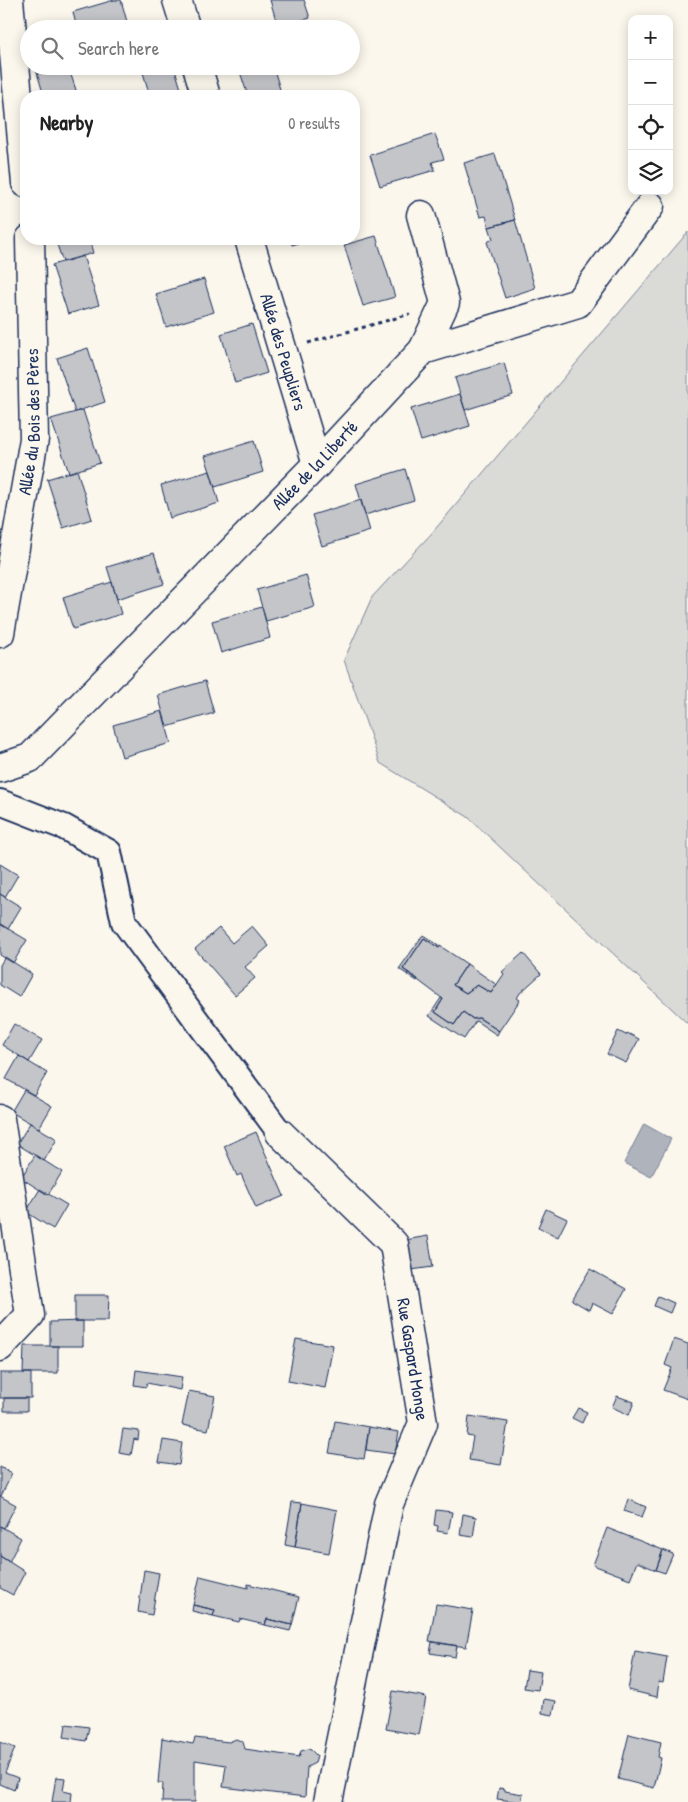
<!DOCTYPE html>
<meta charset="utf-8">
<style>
body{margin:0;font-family:"Patrick Hand",sans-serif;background:#f6f6f6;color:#222}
.controls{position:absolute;right:15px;top:15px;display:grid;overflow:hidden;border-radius:10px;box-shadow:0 2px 12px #0003}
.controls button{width:45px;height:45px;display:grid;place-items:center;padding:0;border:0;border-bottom:1px solid #e0e0e0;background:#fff;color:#222;font:25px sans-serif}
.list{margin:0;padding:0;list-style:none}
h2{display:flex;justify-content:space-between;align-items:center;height:65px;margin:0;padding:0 20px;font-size:21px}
h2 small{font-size:16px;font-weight:400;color:#767676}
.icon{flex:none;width:28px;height:28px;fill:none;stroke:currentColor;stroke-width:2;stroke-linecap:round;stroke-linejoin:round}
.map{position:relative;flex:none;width:688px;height:1802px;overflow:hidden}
.search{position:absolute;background:#fff;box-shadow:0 2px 12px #0003;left:20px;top:20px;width:340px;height:55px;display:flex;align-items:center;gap:12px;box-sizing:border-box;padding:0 18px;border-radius:28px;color:#767676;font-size:19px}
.panel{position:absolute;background:#fff;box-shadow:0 2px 12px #0003;left:20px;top:90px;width:340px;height:155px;border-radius:20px}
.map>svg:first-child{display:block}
.green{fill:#dadad7;stroke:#7a849a}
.water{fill:#afb3bb;stroke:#747e96}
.building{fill:#c3c5c9;stroke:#1b2f5e}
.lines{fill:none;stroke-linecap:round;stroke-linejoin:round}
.pedestrian-casing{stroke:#1b2f5e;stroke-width:28}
.minor-casing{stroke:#1b2f5e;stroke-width:31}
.path{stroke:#1b2f5e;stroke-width:3;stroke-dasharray:4 4;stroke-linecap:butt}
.pedestrian{stroke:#fbf7ec;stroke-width:24}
.minor{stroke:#fbf7ec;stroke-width:28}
.labels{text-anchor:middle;stroke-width:5;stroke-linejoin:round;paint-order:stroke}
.street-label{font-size:18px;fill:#1b2f5e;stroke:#fbf7ec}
</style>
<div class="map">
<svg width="688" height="1802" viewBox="0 0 688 1802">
<rect width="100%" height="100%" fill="#fbf7ec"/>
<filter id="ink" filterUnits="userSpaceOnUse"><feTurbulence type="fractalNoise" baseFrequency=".02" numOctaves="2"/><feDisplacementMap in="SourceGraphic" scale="10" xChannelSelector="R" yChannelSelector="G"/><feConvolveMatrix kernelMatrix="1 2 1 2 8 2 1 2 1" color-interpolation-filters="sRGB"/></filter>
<g filter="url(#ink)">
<path class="green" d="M688 232V1024L468 817 380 763 344 660 372 597 431 534Z"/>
<path class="water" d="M644 1124 671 1139 651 1177 624 1163Z"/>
<path class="building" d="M114 0H121L129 29H77L73 12Z
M270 0H304L310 18 278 27Z
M35 66H68L78 96H44Z
M141 66H174L181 89 155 96H150Z
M238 66H273L282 96H248Z
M435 134 444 159 432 162 435 170 380 186 370 155Z
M495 154 515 220 489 227 486 216 480 217 464 163Z
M515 220 535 288 505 298 487 242 493 239 489 227Z
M376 236 395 297 363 306 344 245Z
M55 239H89L93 253 63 262Z
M290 239H313L292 245Z
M83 256 99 305 68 314 52 265Z
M204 279 214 312 166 327 156 294Z
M252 324 267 373 235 383 221 334Z
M88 348 105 402 75 412 57 358Z
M504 363 513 395 465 410 455 378Z
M460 394 470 426 421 441 411 409Z
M83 410 100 463 69 473 51 419Z
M254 441 263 472 215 487 205 456Z
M405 469 414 500 365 515 356 484Z
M77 470 92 519 63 528 47 479Z
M210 471 219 503 170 518 161 485Z
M361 500 370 531 322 546 312 515Z
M154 553 164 584 117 599 107 567Z
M306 575 315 607 266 621 257 590Z
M112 582 121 614 73 629 63 597Z
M262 607 270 638 221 653 212 621Z
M205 681 214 713 167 727 158 695Z
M162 711 171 743 122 757 113 725Z
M0 864 18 875 5 897 0 894Z
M0 894 21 907 8 929 0 924Z
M0 924 27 940 13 963 0 955Z
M252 926 269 946 245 967 255 978 235 995 195 949 219 928 232 943Z
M423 935 440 946 439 948 424 938 403 969 418 979 417 981 399 969Z
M424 938 439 948 440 946 467 964 453 985 466 993 477 985 491 993 504 974 502 972 523 953 541 974 520 993 517 998 520 1000 499 1031 479 1018 473 1019 463 1012 454 1025 435 1012 443 999 403 969Z
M5 957 32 974 19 997 0 985V965Z
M467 964 497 985 491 993 477 985 466 993 453 985Z
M441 998 443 999 435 1012 454 1025 463 1012 473 1019 479 1018 499 1031 497 1035 476 1021 464 1039 429 1016Z
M14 1024 42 1040 29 1062 2 1045Z
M618 1031 626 1035 627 1033 639 1039 626 1063 607 1054Z
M19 1056 47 1073 34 1095 6 1079Z
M24 1090 52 1106 39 1128 11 1112Z
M30 1123 57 1139 44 1161 17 1144Z
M256 1132 284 1196 256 1208 241 1174 237 1176 224 1146Z
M35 1155 62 1172 48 1195 21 1178Z
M40 1189 67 1205 53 1229 26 1212Z
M546 1209 567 1219 558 1237 538 1227Z
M428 1236 433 1267 411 1270 405 1240Z
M590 1269 626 1289 613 1314 592 1303 589 1310 572 1300Z
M75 1295H109L108 1321H75Z
M658 1296 674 1303 670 1313 654 1306Z
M83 1321V1346H50V1322Z
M296 1339 333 1345 325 1388 288 1381Z
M674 1339 688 1344V1399L663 1390 672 1368 665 1365Z
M24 1346H58V1373H23Z
M136 1370 182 1377 180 1390 147 1383 146 1387 134 1385Z
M0 1373H31V1398H0Z
M189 1391 215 1396 208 1430 182 1425Z
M617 1396 634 1402 629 1415 612 1407Z
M4 1398H27V1411H4Z
M578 1408 587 1412 582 1423 572 1418Z
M469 1416 508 1422 501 1465 469 1460 473 1437 467 1436Z
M335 1421 369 1427 364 1459 329 1453Z
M369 1427 399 1432 395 1454 366 1450Z
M123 1429 139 1431 138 1440 134 1439 131 1455 119 1453Z
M163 1440 182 1443 179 1465 159 1462Z
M0 1467 12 1474 1 1496H0Z
M0 1496 16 1505 4 1528 0 1526Z
M628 1499 646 1507 642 1517 624 1511Z
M292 1502 302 1503 295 1547 285 1545Z
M302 1503 337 1510 329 1553 295 1547Z
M436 1510 452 1512 448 1533 437 1531 438 1526 434 1525Z
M463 1514 476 1517 473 1537 460 1535Z
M0 1526 21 1538 9 1562 0 1556Z
M607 1528 663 1550 656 1570 637 1562 630 1579 593 1565Z
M663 1550 673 1554 665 1573 656 1570Z
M0 1556 25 1572 13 1595 0 1588Z
M144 1570 159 1573 152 1615 138 1612Z
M200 1576 248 1588V1584L299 1597 292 1625 267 1619 265 1625 240 1619 239 1622 213 1616 215 1610 193 1605Z
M436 1604 473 1610 466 1647 429 1641Z
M193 1605 215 1610 213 1616 192 1611Z
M267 1619 292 1625 290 1631 265 1625Z
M432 1642 457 1646 455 1657 430 1653Z
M635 1651 667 1657 663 1683 659 1682 657 1697 628 1690Z
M527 1670 541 1672 538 1690 524 1688Z
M393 1691 426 1697 419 1735 386 1729Z
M544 1699 556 1701 553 1715 542 1713Z
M66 1724 89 1727 86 1741 64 1737Z
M629 1734 661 1742 658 1757 661 1758 654 1788 618 1779Z
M162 1738 193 1744 195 1738 229 1742 236 1739 243 1742 245 1749 299 1757 301 1751 308 1749 311 1750 317 1756 315 1763 307 1767 305 1797 223 1787 226 1765 195 1760V1802H162L163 1783H158Z
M0 1742 15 1748 5 1773 18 1778 14 1790 0 1784Z
M56 1777 65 1778 63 1791 72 1793 71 1802H52Z
M499 1788 505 1789V1791L523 1794 521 1802 497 1799Z"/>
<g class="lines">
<defs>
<path id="pedestrian" d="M0 802 64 827 109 852 124 922 280 1133"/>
<g id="minor">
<path d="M9 0 26 183"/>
<path d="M177 0 186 29"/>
<path d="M197 66 206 96"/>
<path d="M421 215 445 303 423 350"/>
<path id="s1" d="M249 239 317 464"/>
<path id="s2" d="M0 633 34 439 30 239"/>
<path id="s3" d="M0 768 30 758 317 464 423 350 578 303 650 206"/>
<path d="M0 1119 30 1315 0 1347"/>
<path id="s4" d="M280 1133 394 1244 423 1423 389 1504 328 1802"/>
</g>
</defs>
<use href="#pedestrian" class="pedestrian-casing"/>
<use href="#minor" class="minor-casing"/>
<path class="path" d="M308 343 410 314"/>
<use href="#pedestrian" class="pedestrian"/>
<use href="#minor" class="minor"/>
</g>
</g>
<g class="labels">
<g class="street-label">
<text dy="6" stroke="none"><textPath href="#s1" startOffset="118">Allée des Peupliers</textPath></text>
<text dy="6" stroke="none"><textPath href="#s2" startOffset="214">Allée du Bois des Pères</textPath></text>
<text dy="6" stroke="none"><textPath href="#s3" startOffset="440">Allée de la Liberté</textPath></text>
<text dy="6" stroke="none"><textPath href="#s4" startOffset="276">Rue Gaspard Monge</textPath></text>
</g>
</g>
</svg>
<div class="controls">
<button>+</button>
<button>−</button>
<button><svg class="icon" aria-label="locate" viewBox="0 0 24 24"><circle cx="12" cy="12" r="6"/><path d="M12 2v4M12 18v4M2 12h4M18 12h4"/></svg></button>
<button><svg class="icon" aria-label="layers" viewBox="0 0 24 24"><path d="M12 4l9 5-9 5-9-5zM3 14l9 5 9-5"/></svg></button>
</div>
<div class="search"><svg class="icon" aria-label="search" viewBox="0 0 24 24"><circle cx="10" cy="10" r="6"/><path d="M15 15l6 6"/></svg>Search here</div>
<section class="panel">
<h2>Nearby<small>0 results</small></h2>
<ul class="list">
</ul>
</section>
</div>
